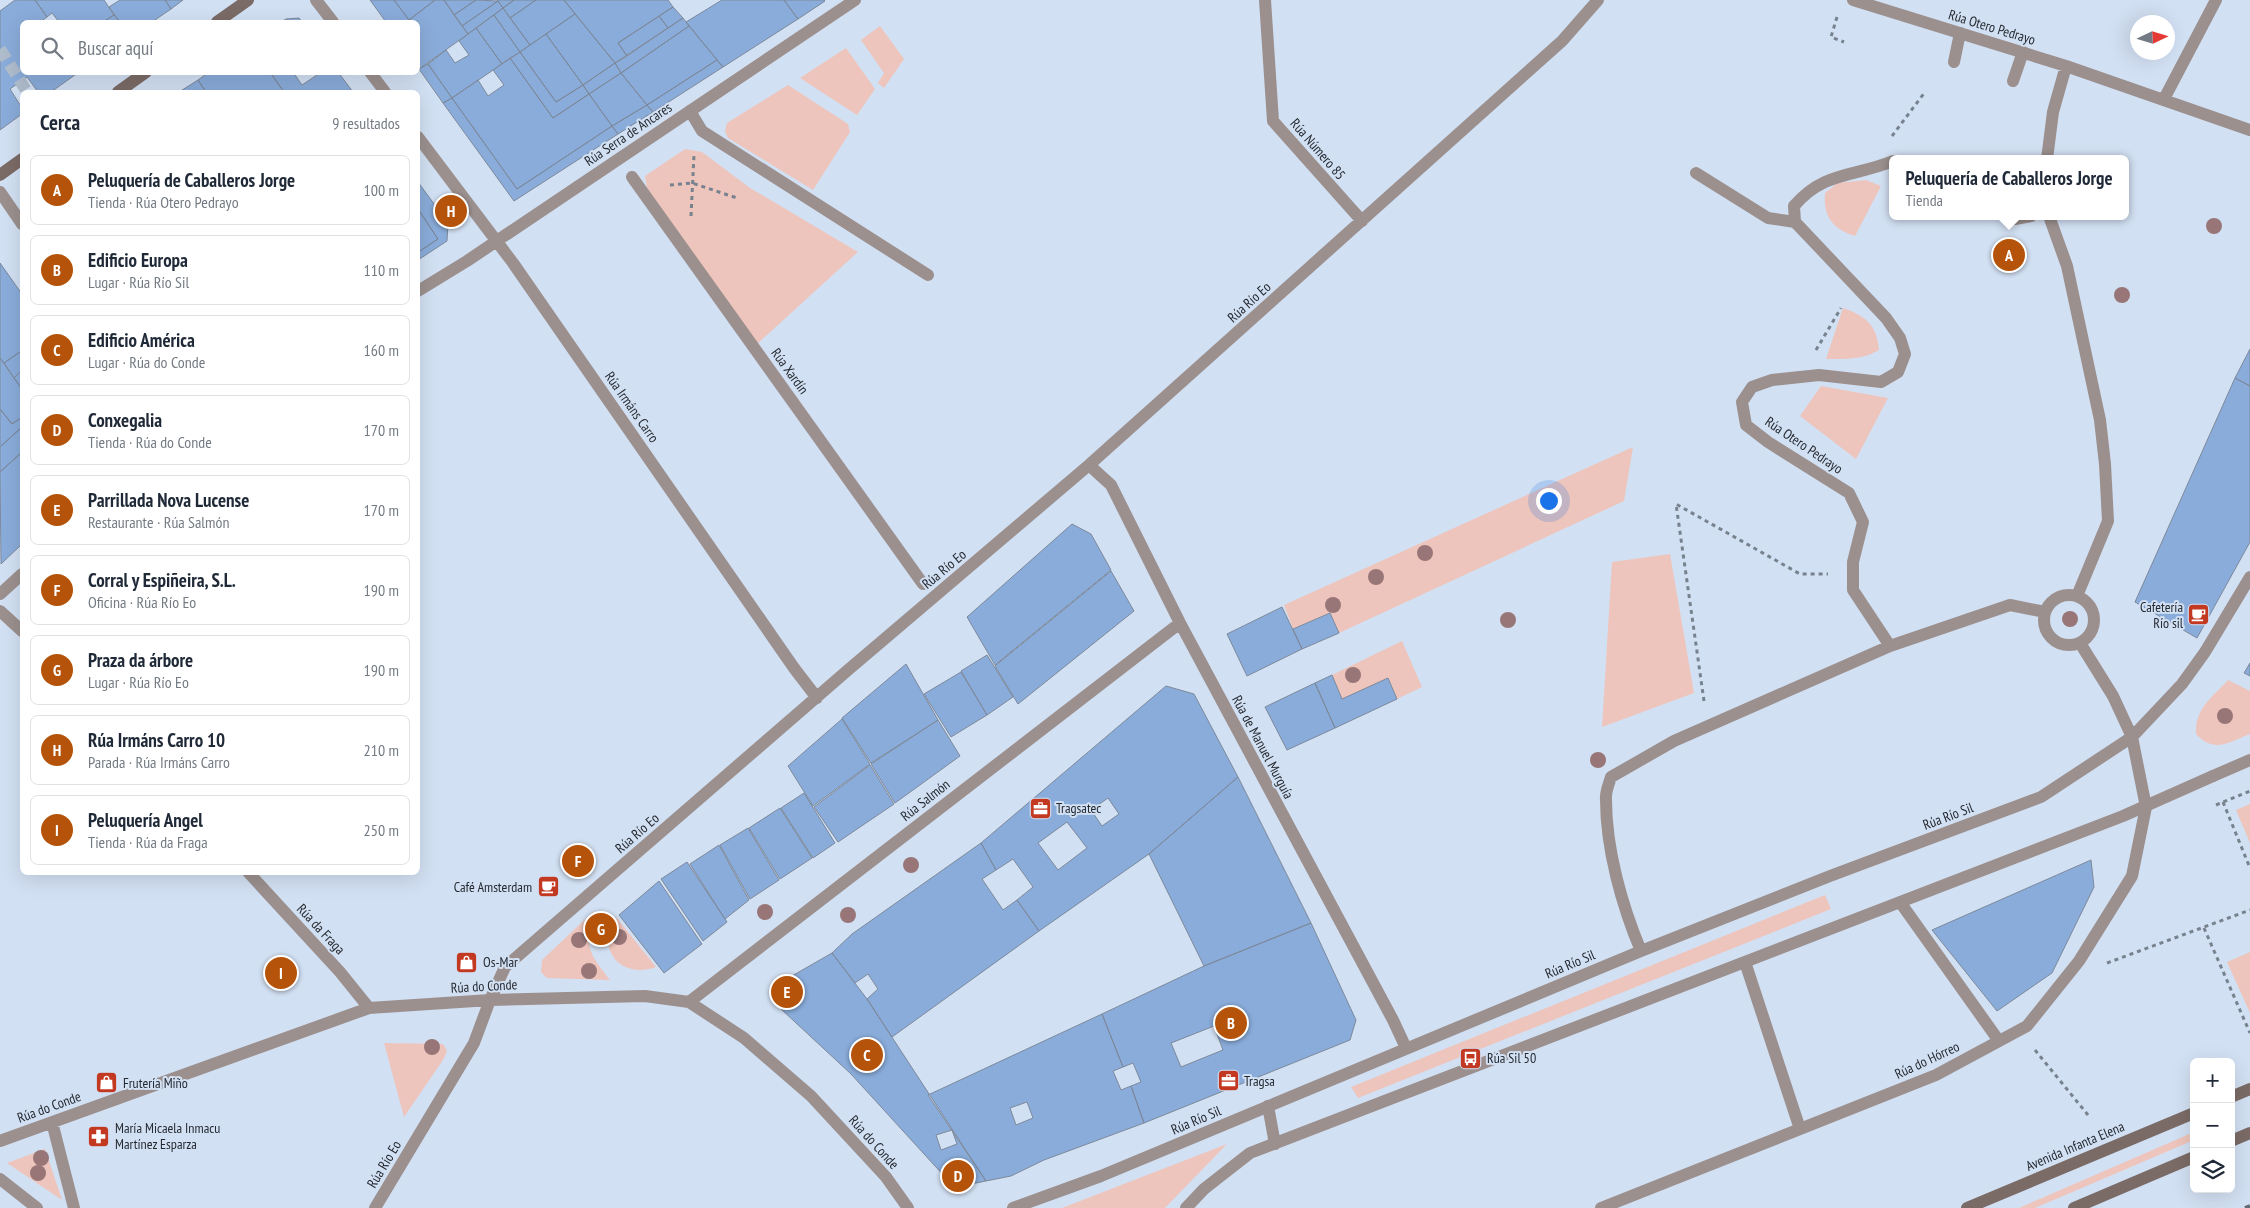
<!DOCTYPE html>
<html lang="es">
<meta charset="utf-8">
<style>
body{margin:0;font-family:"PT Sans Narrow",sans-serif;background:#f2f2f3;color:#1f2937}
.controls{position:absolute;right:15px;bottom:15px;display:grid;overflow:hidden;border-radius:8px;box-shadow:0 5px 20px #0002}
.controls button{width:45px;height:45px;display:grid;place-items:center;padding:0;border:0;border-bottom:1px solid #e0e1e3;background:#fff;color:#1f2937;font:25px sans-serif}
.compass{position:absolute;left:2130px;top:15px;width:45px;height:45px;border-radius:50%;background:#fff;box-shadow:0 5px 20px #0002;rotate:86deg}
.you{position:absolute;left:1548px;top:500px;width:18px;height:18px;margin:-12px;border:4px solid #fff;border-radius:50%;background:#1a73e8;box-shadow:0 0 0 8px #1a73e833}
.badge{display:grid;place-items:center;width:32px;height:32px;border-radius:50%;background:#b45309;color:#fff;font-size:16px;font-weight:700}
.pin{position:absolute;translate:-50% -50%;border:2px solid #fff;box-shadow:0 1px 5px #0006}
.popup{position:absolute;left:1889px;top:155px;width:240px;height:65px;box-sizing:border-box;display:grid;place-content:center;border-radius:8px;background:#fff;filter:drop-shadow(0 1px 4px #0005);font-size:16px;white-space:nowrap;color:#747a83}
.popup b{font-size:19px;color:#1f2937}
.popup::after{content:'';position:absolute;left:50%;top:100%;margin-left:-10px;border:10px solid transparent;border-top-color:#fff}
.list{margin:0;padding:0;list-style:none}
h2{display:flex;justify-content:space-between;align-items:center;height:65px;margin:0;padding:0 20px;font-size:21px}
h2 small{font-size:16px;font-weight:400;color:#747a83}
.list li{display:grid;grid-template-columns:32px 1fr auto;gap:15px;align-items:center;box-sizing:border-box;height:70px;margin:0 10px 10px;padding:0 10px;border:1px solid #e0e1e3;border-radius:8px}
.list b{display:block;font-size:19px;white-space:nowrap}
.list p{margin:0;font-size:16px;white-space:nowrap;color:#747a83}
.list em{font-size:16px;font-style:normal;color:#747a83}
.icon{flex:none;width:28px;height:28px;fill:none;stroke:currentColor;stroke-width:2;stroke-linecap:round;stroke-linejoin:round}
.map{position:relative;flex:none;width:2250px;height:1208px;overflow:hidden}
.search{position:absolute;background:#fff;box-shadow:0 5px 20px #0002;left:20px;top:20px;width:400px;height:55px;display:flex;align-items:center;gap:12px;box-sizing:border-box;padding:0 18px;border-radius:8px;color:#747a83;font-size:19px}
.panel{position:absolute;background:#fff;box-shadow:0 5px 20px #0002;left:20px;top:90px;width:400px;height:785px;border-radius:8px}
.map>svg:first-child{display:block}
.green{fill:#eec5bc}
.building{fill:#8aacda;stroke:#7d899b;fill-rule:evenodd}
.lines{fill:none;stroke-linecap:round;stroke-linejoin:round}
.street-tunnel{stroke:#afbccc;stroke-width:12;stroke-dasharray:12 6;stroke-linecap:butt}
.path{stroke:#78828e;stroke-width:3;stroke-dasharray:4 4;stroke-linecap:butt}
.lane{stroke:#9b908e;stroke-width:12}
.street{stroke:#9b908e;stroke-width:12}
.secondary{stroke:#7b6b67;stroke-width:12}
.rail{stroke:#626a75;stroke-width:4;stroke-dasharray:10 5;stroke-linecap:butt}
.tree{fill:#987678}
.labels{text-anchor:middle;stroke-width:4;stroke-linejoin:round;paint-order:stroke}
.street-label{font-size:14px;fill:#252a31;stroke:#d2e0f3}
.poi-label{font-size:14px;fill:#252a31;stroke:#d2e0f3;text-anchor:start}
</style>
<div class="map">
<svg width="2250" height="1208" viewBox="0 0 2250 1208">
<rect width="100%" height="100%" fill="#d2e0f3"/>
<path class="green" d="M880 26 904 59 884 88 878 83 884 73 861 40Z
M846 48 875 89 857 115 800 78Z
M788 85 848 124 850 132 813 190 728 138 725 131 727 123Z
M685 149 702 152 750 188 858 252 756 345 647 188 645 176Z
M1866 180 1881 186 1855 236C1833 229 1823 217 1825 193L1838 183Z
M1843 308C1866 316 1877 325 1879 350 1862 360 1845 359 1826 359Z
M1821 386 1888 398 1856 459 1800 416Z
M1633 447 1624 501 1339 633 1330 613 1293 629 1284 605Z
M1670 554 1694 693 1602 727 1612 562Z
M1402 641 1422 687 1397 699 1388 678 1342 699 1332 675Z
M2228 680 2250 691V734C2229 742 2214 754 2196 734 2195 708 2212 698 2228 680Z
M2250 804V843L2236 810Z
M1825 895 1831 909 1358 1098 1351 1087Z
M594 911C584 946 588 952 610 980L547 978 541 972 542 960Z
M616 917 656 967C635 975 612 967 608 943 606 935 612 924 616 917Z
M2250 952V1013L2227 962Z
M384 1043 443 1044 447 1051 443 1060 404 1117Z
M2194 1132V1140L2035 1208H2019Z
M1227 1144 1165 1208H1062Z
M45 1149 62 1200 7 1163Z"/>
<path class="building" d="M15 0H35L47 17 40 22H22V72H79L51 92H38L27 77 10 89 22 108V114L0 130V11Z
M35 0H104L114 15 103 22H59L52 13 47 17Z
M120 0H165L171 9 152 22H120L109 7Z
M165 0H183L171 9Z
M370 0H394L409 20 435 0H444L468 34 419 69 418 67V22H386Z
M394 0H435L409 20Z
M444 0H476L454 15Z
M476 0 498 1 462 26 454 15Z
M497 0H514L503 8Z
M514 0H536L510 18 503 8Z
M536 0H564L575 14 530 45 510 18Z
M564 0H668L673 7 618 43 627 56 615 63Z
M722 0H784L798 19 723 67 686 22Z
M784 0H824L825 1 798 19Z
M498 1 503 8 468 34 462 26Z
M673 7 683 18 668 28 659 16Z
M503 8 530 45 520 52 494 15Z
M575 14 615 63 583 85 546 34Z
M114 15 120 22H103Z
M494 15 520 52 502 64 476 28Z
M659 16 668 28 627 56 618 43Z
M299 18 302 22H281L286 19Z
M683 18 689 26 621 73 615 63Z
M689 26 717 60 647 105 621 73Z
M476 28 502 64 452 98 428 64 446 50 455 63 469 55 459 41Z
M546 34 583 85 556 102 520 52Z
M520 52 556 102 583 85 589 94 553 118 510 58Z
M510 58 553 118 589 94 612 126 517 189 452 98 478 80 488 96 504 85 493 70Z
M717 60 723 67 653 112 647 105Z
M615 63 621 73 589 94 583 85Z
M428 64 452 98 443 103 419 69Z
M209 72H270L284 92H206L198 80Z
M276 72H293L302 85 317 75 315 72H338L353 92H284L272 75Z
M621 73 647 105 612 126 589 94Z
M198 80 206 92H179Z
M452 98 517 189 612 126 618 134 514 201 443 103Z
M647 105 653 112 618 134 612 126Z
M418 182 448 223 447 241 418 260V248L420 251 438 239 418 209Z
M418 209 438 239 420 251 418 248Z
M0 263 22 294V356L20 352 4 363 0 358Z
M2250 349V386L2235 378Z
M20 352 22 356V370L14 378 4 363Z
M0 358 22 389V417L12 424 0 409Z
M22 370V389L14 378Z
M2235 378 2250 386V542L2197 638 2135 602Z
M0 409 12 424 22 417V427L0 447Z
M22 427V452L0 472V447Z
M22 452V544L1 564 0 472Z
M1072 524 1091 534 1111 570 995 665 967 617Z
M1111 571 1134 611 1018 704 995 666Z
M1282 607 1302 649 1247 676 1227 634Z
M1330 613 1339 633 1302 649 1293 629Z
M987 655 1013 697 987 715 961 671Z
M2250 663V676L2244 673Z
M906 664 938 720 871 763 842 718Z
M961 672 987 715 951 737 924 694Z
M1332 675 1342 699 1388 678 1397 699 1335 728 1315 683Z
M1315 683 1335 728 1287 750 1265 707Z
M1166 686 1194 694 1238 777 1149 854 1039 931 1017 900 1033 887 1013 859 996 870 981 843ZM1108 798 1119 814 1102 826 1091 810ZM1067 822 1087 848 1058 870 1038 843Z
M842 719 870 764 813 806 788 766Z
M938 720 960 756 895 803 871 764Z
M870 765 894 804 838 842 814 807Z
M1238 777 1311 923 1204 966 1149 854Z
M804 793 835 843 813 858 781 808Z
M780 808 812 858 780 879 749 828Z
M748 828 779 880 750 899 720 845Z
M981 843 996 870 982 879 1003 910 1017 900 1039 931 892 1037 867 999 878 989 868 974 855 983 832 953 852 934Z
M719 845 749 900 725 919 690 864Z
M2091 860 2094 887 2052 973 1997 1011 1932 930Z
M687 862 727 922 703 941 661 879Z
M659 881 702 944 664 973 619 915Z
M1311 923 1356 1020 1350 1040 1144 1123 1131 1086 1141 1082 1133 1063 1123 1067 1102 1014 1204 966ZM1214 1026 1223 1050 1181 1067 1171 1043Z
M832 953 867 999 986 1181 966 1185 946 1178 851 1074 781 1009 785 980Z
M1102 1014 1123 1067 1113 1071 1121 1090 1131 1086 1144 1123 1044 1160 1011 1176 986 1181 928 1095ZM1027 1102 1033 1118 1016 1125 1010 1108Z
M952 1130 957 1144 941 1150 936 1135Z"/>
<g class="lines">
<path class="street-tunnel" d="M0 49 27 92"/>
<path class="path" d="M1837 17 1831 37 1844 42
M1892 136 1925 92
M670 185 692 183 737 198
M691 216 694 155
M1816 350 1841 308
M1704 701 1676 504 1800 574H1828
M2223 802 2250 868
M2216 805 2250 791
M2204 928 2250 1033
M2107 963 2250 910
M2035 1050 2088 1115"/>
<path class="lane" d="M1954 62 1960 33
M2013 81 2023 52
M690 111 702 131 928 275
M1900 902 1999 1041
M1745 962 1800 1129
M1268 1106 1275 1144
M1186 1208 1204 1189 1250 1153 2123 816 2213 776
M1601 1208 1936 1075 2027 1026 2079 961 2132 876 2146 807"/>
<path class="street" d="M316 0 333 22
M1265 0 1273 121 1362 221
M1853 0 2066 66 2250 130
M370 72 385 92
M2164 99 2216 0
M418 137 513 263 794 668 817 698
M2047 159 2053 112 2066 66
M1696 173 1768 218 1795 222
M632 177 923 584
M0 192 22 224
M2010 216 2015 219 2031 216
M2049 216 2067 266 2100 420 2105 464 2108 521 2077 596
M418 291 467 261 855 0
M1089 465 1111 485 1180 623 1393 1020 1406 1048
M0 594 22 574
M2044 620a25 25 0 1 1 50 0a25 25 0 1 1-50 0Z
M0 611 22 631
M2080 643 2113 696 2132 737 2146 807
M1890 646 1853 590V562L1863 522 1849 493 1768 442 1746 425 1742 402 1752 387 1772 380 1819 375 1881 382 1898 372 1905 354 1900 338 1886 318 1795 222 1794 206C1824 171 1854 177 1893 161
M2213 776 2250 760
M248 872 340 972 369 1008
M1641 951C1622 906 1606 849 1606 800 1605 792 1609 784 1611 777L1674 741 1890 646 2010 605 2045 612
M689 1002 1180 623
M52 1122 74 1208
M0 1141 369 1008 490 1000 645 996 689 1002 744 1038 811 1096 886 1177 908 1208
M0 1179 37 1208
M375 1208 474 1043 490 1000 505 967 848 670 1089 465 1562 41 1598 0
M1013 1208 1101 1176 1641 951 1830 876 2041 797 2132 737 2182 684 2205 652 2250 577"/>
<path class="secondary" d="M217 22 248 0
M118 92 146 72
M0 175 22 159
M2231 1097 2250 1089
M2231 1141 2250 1133
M1967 1208 2194 1113
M2074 1208 2194 1157"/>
<path class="rail" d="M2245 1208 2250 1206"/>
</g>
<g class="tree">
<circle cx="2214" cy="226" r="8"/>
<circle cx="2122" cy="295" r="8"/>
<circle cx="1425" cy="553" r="8"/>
<circle cx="1376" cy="577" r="8"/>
<circle cx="1333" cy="605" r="8"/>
<circle cx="2070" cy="619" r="8"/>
<circle cx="1508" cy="620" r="8"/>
<circle cx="1353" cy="675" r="8"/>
<circle cx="2225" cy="716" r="8"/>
<circle cx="1598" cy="760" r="8"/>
<circle cx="911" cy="865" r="8"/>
<circle cx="765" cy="912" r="8"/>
<circle cx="848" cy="915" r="8"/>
<circle cx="619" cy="937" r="8"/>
<circle cx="579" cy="940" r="8"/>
<circle cx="589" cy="971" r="8"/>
<circle cx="432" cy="1047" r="8"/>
<circle cx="41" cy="1158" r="8"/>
<circle cx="38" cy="1173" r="8"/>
</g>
<defs>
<symbol id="cafe-square" viewBox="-11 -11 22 22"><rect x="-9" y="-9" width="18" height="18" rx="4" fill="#c33821" stroke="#d2e0f3"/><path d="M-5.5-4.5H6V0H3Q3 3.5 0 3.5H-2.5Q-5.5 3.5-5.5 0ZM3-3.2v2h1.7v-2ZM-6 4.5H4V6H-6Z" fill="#fff"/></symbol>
<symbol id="office-square" viewBox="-11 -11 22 22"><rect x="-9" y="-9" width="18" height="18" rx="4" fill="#c33821" stroke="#d2e0f3"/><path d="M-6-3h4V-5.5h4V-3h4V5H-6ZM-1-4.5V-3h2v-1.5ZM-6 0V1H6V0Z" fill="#fff"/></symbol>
<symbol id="shop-square" viewBox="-11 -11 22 22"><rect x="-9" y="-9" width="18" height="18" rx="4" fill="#c33821" stroke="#d2e0f3"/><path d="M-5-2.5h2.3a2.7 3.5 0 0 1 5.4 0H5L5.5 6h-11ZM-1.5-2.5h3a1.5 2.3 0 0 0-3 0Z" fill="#fff"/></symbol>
<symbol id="bus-square" viewBox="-11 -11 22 22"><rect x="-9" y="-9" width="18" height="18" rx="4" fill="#c33821" stroke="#d2e0f3"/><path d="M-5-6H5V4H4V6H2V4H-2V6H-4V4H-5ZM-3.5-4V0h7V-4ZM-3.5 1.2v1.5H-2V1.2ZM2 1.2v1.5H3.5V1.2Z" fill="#fff"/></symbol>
<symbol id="pharmacy-square" viewBox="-11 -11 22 22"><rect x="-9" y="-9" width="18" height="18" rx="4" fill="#c33821" stroke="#d2e0f3"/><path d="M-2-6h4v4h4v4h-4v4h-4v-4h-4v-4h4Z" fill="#fff"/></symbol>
</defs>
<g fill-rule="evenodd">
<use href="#cafe-square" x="2186" y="602" width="25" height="25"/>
<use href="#office-square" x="1028" y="796" width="25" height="25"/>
<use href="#cafe-square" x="536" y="874" width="25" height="25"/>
<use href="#shop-square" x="454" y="950" width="25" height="25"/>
<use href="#bus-square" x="1458" y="1046" width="25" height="25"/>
<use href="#office-square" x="1216" y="1068" width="25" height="25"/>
<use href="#shop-square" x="94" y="1070" width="25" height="25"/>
<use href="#pharmacy-square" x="86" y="1124" width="25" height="25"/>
</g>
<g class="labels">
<g class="street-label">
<text transform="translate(1992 27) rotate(17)" y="5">Rúa Otero Pedrayo</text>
<text transform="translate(628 134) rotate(-34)" y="5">Rúa Serra de Ancares</text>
<text transform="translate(1318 149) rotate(49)" y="5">Rúa Número 85</text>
<text transform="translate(1249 302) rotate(-42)" y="5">Rúa Río Eo</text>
<text transform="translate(790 371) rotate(54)" y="5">Rúa Xardín</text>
<text transform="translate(632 407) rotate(55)" y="5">Rúa Irmáns Carro</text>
<text transform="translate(1804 445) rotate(34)" y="5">Rúa Otero Pedrayo</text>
<text transform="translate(944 569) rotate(-40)" y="5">Rúa Río Eo</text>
<text transform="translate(1263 747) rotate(62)" y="5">Rúa de Manuel Murguía</text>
<text transform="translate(925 800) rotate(-38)" y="5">Rúa Salmón</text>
<text transform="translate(1948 816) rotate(-21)" y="5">Rúa Río Sil</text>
<text transform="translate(637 833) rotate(-41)" y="5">Rúa Río Eo</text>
<text transform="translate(321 929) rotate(47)" y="5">Rúa da Fraga</text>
<text transform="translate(1570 964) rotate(-23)" y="5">Rúa Río Sil</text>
<text transform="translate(484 986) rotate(-3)" y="5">Rúa do Conde</text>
<text transform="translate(1927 1060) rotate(-25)" y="5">Rúa do Hórreo</text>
<text transform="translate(49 1107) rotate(-20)" y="5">Rúa do Conde</text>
<text transform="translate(1196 1120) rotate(-23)" y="5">Rúa Río Sil</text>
<text transform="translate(874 1142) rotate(48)" y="5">Rúa do Conde</text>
<text transform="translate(2075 1146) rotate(-23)" y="5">Avenida Infanta Elena</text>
<text transform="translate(384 1164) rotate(-59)" y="5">Rúa Río Eo</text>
</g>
<g class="poi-label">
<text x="2183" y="612" text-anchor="end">Cafetería<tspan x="2183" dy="16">Río sil</tspan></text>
<text x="1056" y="813">Tragsatec</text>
<text x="532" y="892" text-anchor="end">Café Amsterdam</text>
<text x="483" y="967">Os-Mar</text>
<text x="1487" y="1063">Rúa Sil 50</text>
<text x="1244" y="1086">Tragsa</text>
<text x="123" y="1088">Frutería Miño</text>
<text x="115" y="1133">María Micaela Inmacu<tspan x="115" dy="16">Martínez Esparza</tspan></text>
</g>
</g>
</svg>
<div class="controls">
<button>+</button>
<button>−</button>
<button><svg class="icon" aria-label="layers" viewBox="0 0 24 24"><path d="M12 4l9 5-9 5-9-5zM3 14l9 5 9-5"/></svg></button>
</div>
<svg class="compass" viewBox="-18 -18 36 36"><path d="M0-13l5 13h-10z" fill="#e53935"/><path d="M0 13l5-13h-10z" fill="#747a83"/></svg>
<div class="you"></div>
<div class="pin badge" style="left:2009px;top:255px">A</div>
<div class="popup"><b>Peluquería de Caballeros Jorge</b>Tienda</div>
<div class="pin badge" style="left:1231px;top:1023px">B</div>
<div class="pin badge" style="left:867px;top:1055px">C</div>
<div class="pin badge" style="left:958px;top:1176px">D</div>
<div class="pin badge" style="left:787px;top:992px">E</div>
<div class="pin badge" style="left:578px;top:861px">F</div>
<div class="pin badge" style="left:601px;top:929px">G</div>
<div class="pin badge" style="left:451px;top:211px">H</div>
<div class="pin badge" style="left:281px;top:973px">I</div>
<div class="search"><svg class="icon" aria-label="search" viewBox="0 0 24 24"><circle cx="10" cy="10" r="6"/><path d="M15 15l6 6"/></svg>Buscar aquí</div>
<section class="panel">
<h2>Cerca<small>9 resultados</small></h2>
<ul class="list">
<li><span class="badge">A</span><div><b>Peluquería de Caballeros Jorge</b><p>Tienda · Rúa Otero Pedrayo</p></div><em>100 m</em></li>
<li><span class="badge">B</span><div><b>Edificio Europa</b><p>Lugar · Rúa Río Sil</p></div><em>110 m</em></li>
<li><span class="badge">C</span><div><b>Edificio América</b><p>Lugar · Rúa do Conde</p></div><em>160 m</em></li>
<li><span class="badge">D</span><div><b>Conxegalia</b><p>Tienda · Rúa do Conde</p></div><em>170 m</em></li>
<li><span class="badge">E</span><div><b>Parrillada Nova Lucense</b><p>Restaurante · Rúa Salmón</p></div><em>170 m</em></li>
<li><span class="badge">F</span><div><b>Corral y Espiñeira, S.L.</b><p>Oficina · Rúa Río Eo</p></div><em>190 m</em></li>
<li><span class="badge">G</span><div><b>Praza da árbore</b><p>Lugar · Rúa Río Eo</p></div><em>190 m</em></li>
<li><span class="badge">H</span><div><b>Rúa Irmáns Carro 10</b><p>Parada · Rúa Irmáns Carro</p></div><em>210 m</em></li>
<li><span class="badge">I</span><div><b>Peluquería Angel</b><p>Tienda · Rúa da Fraga</p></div><em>250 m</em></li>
</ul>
</section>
</div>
